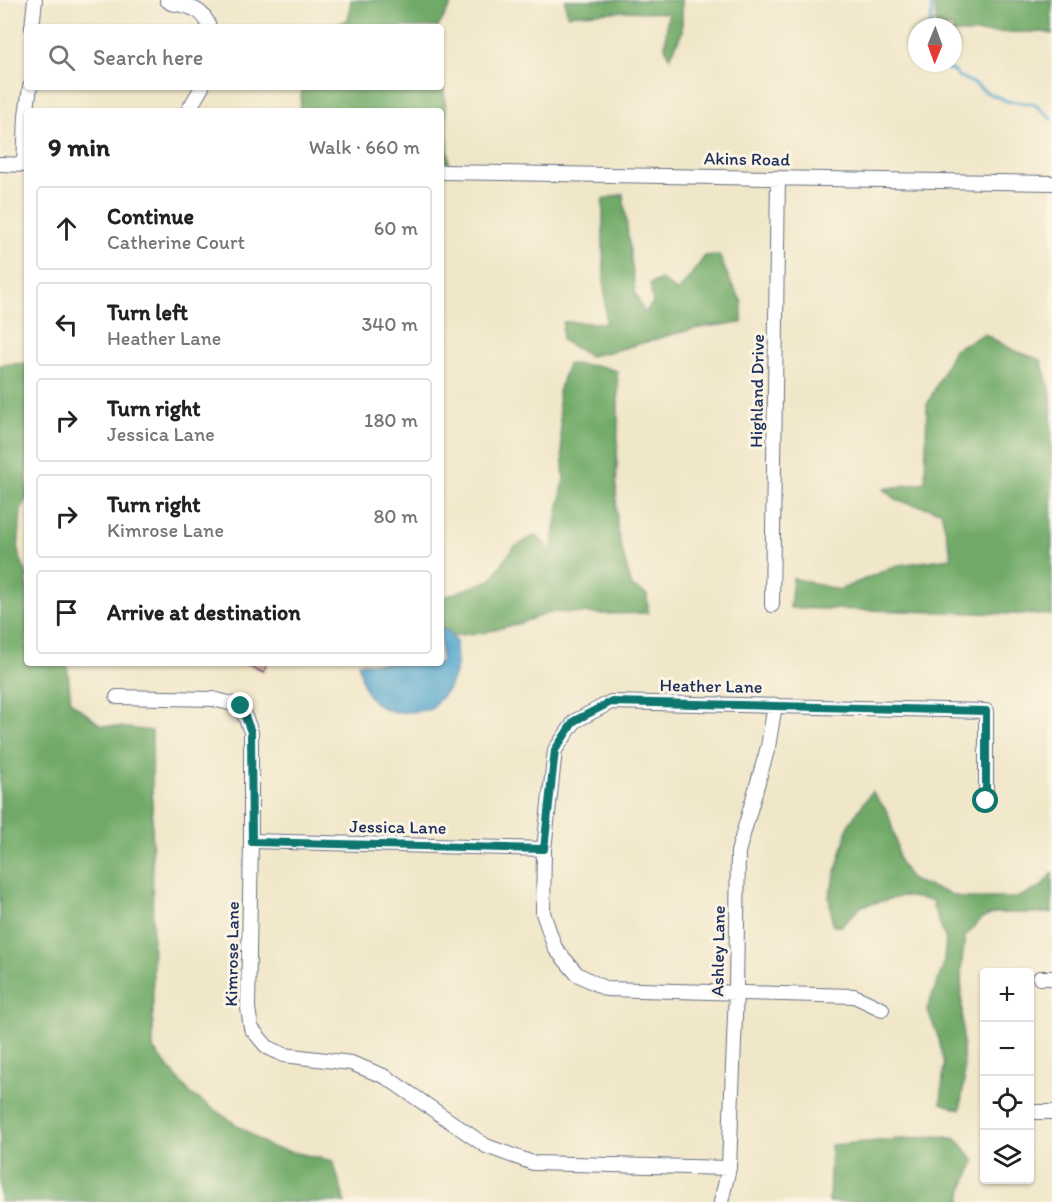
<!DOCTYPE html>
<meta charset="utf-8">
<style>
body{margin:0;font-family:Itim,sans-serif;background:#f2f2f2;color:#222}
.controls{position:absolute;right:18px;bottom:18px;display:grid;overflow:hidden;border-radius:6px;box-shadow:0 2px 4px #0004}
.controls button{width:54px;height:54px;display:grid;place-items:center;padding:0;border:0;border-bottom:2px solid #e0e0e0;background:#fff;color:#222;font:30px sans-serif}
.compass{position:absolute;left:908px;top:18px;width:54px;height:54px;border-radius:50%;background:#fff;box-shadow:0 2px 4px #0004;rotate:181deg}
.stop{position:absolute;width:18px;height:18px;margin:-14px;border:4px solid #0f766e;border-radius:50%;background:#fff}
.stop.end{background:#0f766e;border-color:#fff;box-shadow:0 2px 6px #0008}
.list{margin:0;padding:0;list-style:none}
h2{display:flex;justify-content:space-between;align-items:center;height:78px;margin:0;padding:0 24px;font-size:26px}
h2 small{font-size:20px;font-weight:400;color:#767676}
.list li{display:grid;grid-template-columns:39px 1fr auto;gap:18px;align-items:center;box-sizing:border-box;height:84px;margin:0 12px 12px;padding:0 12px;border:2px solid #e0e0e0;border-radius:6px}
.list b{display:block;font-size:22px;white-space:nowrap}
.list p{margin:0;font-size:20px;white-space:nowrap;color:#767676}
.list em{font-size:20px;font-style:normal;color:#767676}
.icon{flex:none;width:33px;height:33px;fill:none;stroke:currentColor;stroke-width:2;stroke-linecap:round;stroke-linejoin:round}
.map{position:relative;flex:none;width:1052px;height:1202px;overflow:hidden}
.search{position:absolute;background:#fff;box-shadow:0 2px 4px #0004;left:24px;top:24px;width:420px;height:66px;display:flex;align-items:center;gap:15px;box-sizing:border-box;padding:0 21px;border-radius:6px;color:#767676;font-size:22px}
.panel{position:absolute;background:#fff;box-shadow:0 2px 4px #0004;left:24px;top:108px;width:420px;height:558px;border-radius:6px}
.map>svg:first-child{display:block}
.forest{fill:#71aa68;stroke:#466c63;stroke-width:1.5}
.water{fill:#50a4cc;stroke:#366a95;stroke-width:1.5}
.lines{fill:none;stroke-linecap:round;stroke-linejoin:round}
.stream{stroke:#50a4cc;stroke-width:3}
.building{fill:#d8a69b}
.minor-casing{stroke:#666f83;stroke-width:16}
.minor{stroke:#fff;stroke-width:14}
.route{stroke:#0f766e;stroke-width:8}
.labels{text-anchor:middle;stroke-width:6;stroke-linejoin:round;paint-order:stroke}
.street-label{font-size:18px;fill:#1b2f5e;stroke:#fcf5e5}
</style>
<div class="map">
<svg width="1052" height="1202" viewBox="0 0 1052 1202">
<rect width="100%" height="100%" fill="#fcf5e5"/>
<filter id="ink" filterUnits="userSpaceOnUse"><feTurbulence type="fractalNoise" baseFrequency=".0167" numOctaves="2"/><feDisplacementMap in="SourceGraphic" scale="12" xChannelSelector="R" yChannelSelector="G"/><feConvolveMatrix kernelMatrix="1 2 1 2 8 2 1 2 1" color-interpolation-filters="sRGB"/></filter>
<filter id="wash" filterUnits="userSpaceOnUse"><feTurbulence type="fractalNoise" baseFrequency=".008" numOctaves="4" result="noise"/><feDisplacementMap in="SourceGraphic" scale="24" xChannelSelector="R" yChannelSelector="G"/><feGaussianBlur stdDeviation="1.35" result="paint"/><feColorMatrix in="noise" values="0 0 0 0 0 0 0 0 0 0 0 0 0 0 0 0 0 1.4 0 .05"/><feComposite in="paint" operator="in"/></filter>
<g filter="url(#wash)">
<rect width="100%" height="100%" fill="#f0e6c8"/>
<path class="forest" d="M351 0H454L438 27H329L348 20Z
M565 0H682V32L670 58 665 47 668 13 626 11 567 15Z
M934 0H1052V34L1043 32 953 33V27H937Z
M441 76 445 98 449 163 441 162V111H300L302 87H441Z
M623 194 635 291 644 313 653 303 650 284 661 279 678 292 705 256 719 255 730 281 742 302V323C729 324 716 325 704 327 665 334 628 350 589 356L562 340 563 322 606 323 603 250V199Z
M984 334 1013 350 1041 360 1051 394 1052 615 790 608 793 578 839 590 898 565 952 558 941 511 898 501 884 489 925 482 927 405 954 349Z
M27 363V497L21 510 18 552 27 575V663H67L71 702 101 725 152 731 153 1049 191 1094 270 1147 333 1161 345 1202H0V365Z
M568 364 600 366 617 371C621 422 614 472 617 523 617 540 628 567 631 586L647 595 648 613 605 614 552 612 517 624 486 632 451 636 447 630H441V598L491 580 513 548 536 535 547 547 550 557 564 479 558 392Z
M872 791 888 813 896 841 899 861 911 880 962 898H1016L1040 888 1052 873V913H995L981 919 965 937 961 969 964 1082 960 1110 941 1103 944 1064 939 1039 927 1009 943 967 946 940 933 907 934 901 903 896 862 906 841 926H833L829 896 849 824Z
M937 1136 957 1139 975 1161 963 1188 961 1202H829L831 1145Z"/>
<path class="water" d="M441 630H447L456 642 457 668 449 688 431 709C406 713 382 718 366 691 362 684 361 672 358 663H441Z"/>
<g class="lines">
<path class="stream" d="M931 27 932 0
M941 63 942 67 954 71 958 76 975 84 986 92 1007 101 1034 104 1052 119"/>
</g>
<g id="blocks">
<path class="building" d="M242 663H268L264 673Z"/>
</g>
</g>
<g filter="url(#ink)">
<use href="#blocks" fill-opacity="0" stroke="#666f83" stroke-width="1.5"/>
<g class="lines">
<defs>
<path id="minor" d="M167 0 171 3C188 6 204 8 209 27
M32 27 35 0
M188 111 202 87
M0 164 27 165
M24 165 26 115 30 87
M441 172 1052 183
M772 605 778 178
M117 697 213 699 241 706 251 732V841L248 1008 251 1028 267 1047 284 1055 351 1063 386 1077 486 1146 533 1163 729 1168
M251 841 544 849
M1040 978H1052
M882 1009 854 996 606 989 577 974 555 948 543 913 544 849 555 750 575 721 611 702 986 711V801
M1030 1112H1052
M721 1202 729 1168 736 991 738 852 768 747 775 705"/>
</defs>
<use href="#minor" class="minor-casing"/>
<use href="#minor" class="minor"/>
</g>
</g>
<g class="lines" filter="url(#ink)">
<path class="route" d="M241 706 251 732 252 842 544 849 555 750 574 721 611 702 986 711V801"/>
</g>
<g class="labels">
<g class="street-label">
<text transform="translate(747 159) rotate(1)" y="6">Akins Road</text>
<text transform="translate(757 391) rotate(-89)" y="6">Highland Drive</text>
<text transform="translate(711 686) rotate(1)" y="6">Heather Lane</text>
<text transform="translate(398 827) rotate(1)" y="6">Jessica Lane</text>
<text transform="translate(718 951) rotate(-89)" y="6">Ashley Lane</text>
<text transform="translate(232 954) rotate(-89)" y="6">Kimrose Lane</text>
</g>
</g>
</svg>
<div class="controls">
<button>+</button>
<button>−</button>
<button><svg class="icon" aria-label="locate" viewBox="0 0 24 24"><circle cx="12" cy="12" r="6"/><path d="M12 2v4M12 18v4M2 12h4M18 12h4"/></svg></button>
<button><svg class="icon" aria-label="layers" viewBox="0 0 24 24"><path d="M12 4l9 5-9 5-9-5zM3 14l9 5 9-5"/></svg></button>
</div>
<svg class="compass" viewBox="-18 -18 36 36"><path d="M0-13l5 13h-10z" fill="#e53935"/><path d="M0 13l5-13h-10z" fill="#767676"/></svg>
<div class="stop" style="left:986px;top:801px"></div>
<div class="stop end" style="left:241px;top:706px"></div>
<div class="search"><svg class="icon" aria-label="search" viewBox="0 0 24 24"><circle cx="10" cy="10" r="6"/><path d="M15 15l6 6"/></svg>Search here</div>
<section class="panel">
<h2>9 min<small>Walk · 660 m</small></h2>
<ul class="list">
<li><svg class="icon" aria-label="ahead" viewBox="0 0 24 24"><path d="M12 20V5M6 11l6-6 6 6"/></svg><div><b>Continue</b><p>Catherine Court</p></div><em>60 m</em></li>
<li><svg class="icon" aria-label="left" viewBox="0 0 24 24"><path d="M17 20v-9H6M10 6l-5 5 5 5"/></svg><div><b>Turn left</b><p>Heather Lane</p></div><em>340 m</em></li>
<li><svg class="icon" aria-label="right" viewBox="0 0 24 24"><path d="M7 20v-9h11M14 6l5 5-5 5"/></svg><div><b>Turn right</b><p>Jessica Lane</p></div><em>180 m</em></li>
<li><svg class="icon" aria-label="right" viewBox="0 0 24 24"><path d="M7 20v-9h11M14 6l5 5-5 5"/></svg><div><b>Turn right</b><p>Kimrose Lane</p></div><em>80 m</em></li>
<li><svg class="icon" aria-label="arrive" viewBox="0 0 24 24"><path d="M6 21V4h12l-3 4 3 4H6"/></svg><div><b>Arrive at destination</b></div></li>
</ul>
</section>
</div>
